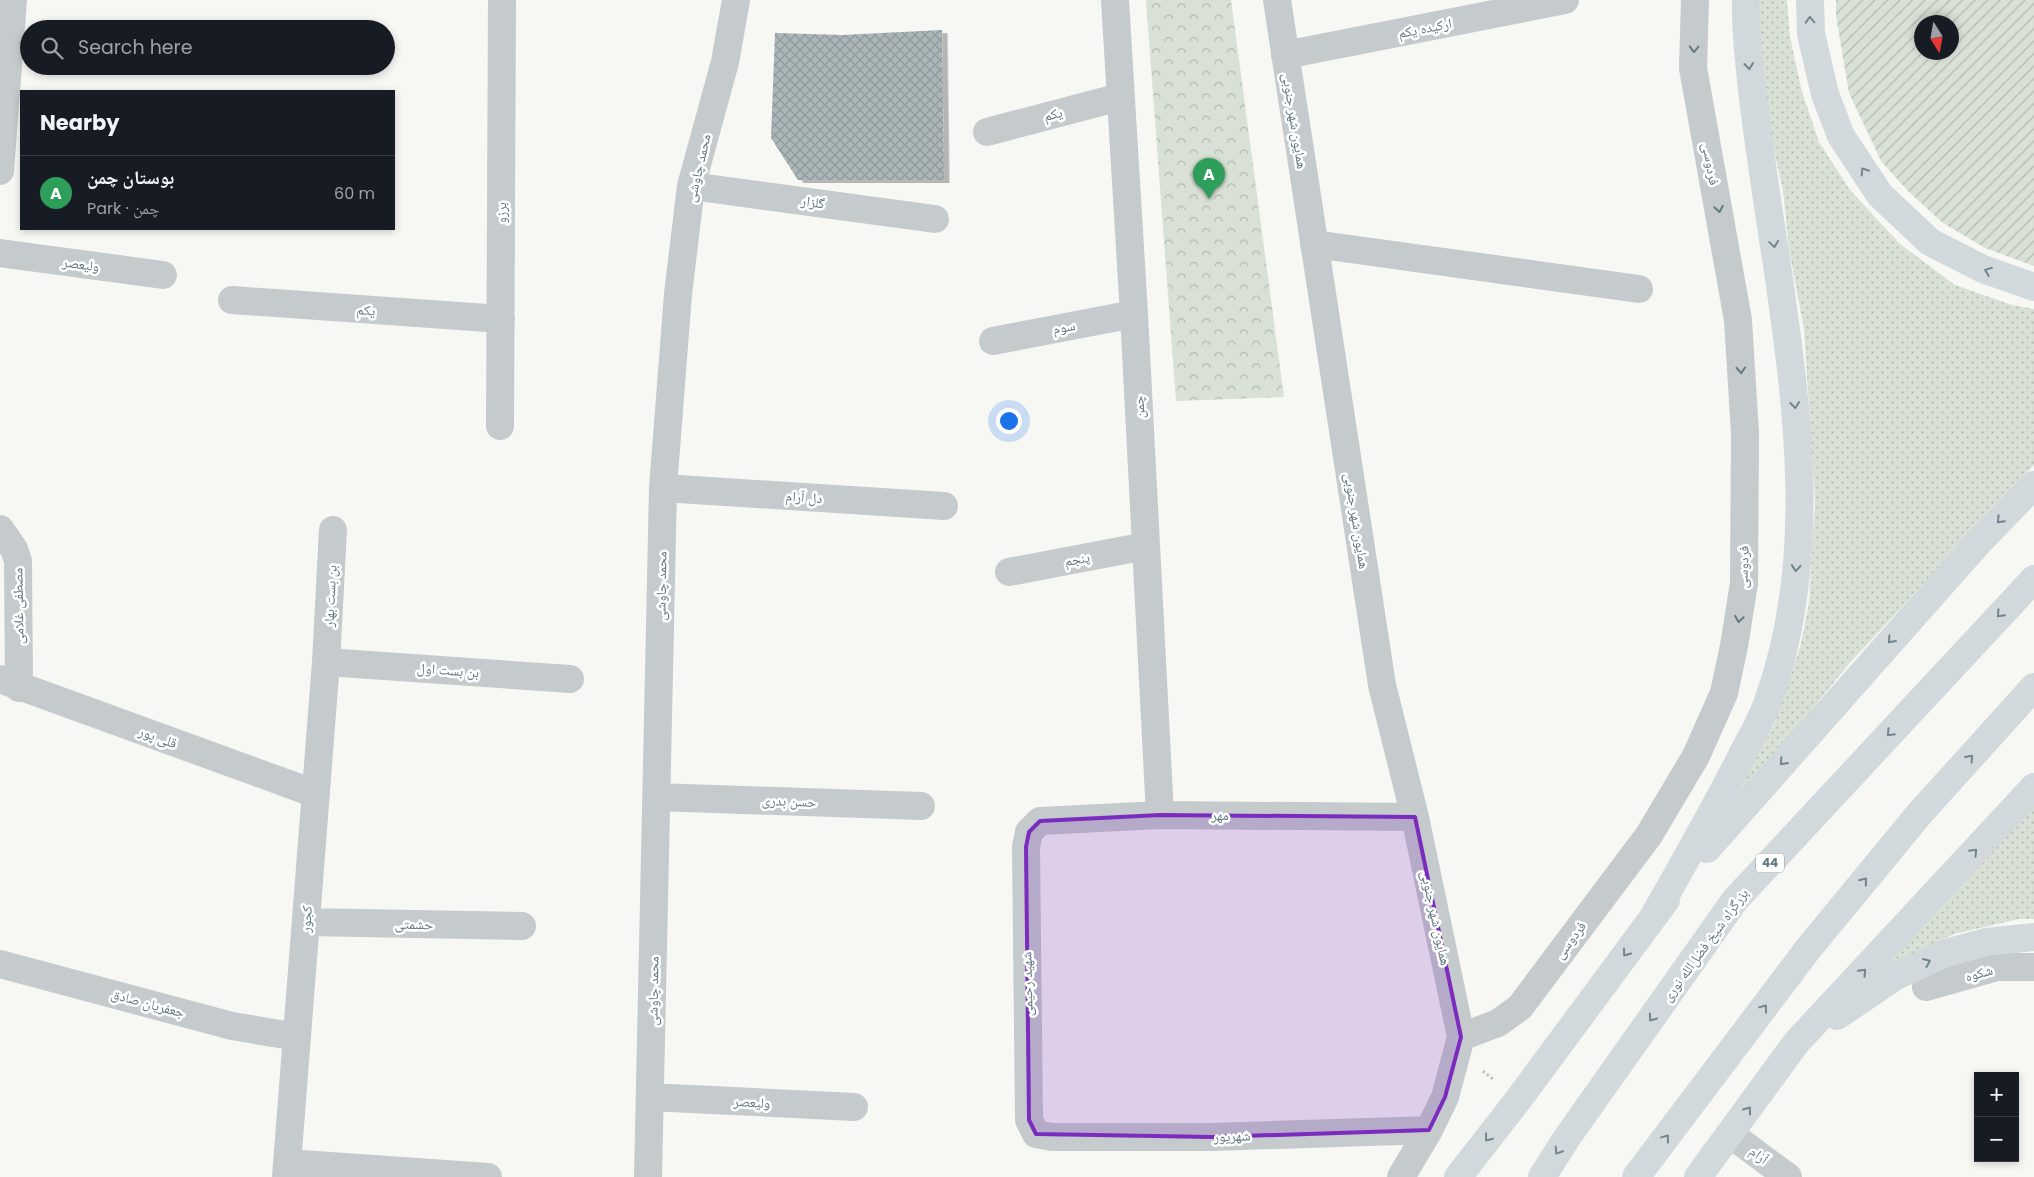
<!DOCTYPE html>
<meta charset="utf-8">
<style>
body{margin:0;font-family:Poppins,"Noto Naskh Arabic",sans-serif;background:#20242c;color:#f1f3f6}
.controls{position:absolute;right:15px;bottom:15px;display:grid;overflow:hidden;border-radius:0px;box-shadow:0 2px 8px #0003}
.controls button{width:45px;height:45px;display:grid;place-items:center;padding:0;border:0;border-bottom:1px solid #363941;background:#171b24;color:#f1f3f6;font:25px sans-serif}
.compass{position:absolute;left:1914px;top:15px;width:45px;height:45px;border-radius:50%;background:#171b24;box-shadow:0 2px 8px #0003;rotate:169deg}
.you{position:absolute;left:1008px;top:420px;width:18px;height:18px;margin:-12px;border:4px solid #fff;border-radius:50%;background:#1a73e8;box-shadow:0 0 0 8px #1a73e833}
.badge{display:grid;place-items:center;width:32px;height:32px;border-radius:50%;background:#f1391a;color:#fff;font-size:16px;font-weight:700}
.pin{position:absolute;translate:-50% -41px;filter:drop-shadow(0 1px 2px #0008)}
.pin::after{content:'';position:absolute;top:26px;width:18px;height:15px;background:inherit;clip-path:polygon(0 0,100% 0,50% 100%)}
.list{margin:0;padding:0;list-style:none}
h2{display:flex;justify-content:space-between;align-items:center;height:65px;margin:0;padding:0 20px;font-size:21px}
h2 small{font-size:16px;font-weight:400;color:#9ea1a6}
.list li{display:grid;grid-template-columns:32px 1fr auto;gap:15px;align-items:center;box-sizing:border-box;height:75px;padding:0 20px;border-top:1px solid #363941}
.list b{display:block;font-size:19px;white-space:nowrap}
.list p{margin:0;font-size:16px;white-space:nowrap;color:#9ea1a6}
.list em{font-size:16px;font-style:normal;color:#9ea1a6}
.icon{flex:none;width:28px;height:28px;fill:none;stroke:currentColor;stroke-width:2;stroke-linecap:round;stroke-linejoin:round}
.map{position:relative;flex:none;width:2034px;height:1177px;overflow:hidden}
.search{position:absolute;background:#171b24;box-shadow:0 2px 8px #0003;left:20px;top:20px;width:375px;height:55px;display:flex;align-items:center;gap:12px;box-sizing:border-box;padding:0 18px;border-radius:28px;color:#9ea1a6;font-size:19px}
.panel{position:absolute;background:#171b24;box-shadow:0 2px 8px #0003;left:20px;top:90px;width:375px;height:140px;border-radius:0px}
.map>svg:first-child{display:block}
.grass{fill:url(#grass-dots)}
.park{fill:url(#park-crowns)}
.garden{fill:url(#garden-furrows);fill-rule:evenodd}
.building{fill:url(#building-cross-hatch);filter:url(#shadow)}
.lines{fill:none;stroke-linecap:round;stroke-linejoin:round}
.path{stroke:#bec2c3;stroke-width:3;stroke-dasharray:2.5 2.5;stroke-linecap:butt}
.minor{stroke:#c5cacc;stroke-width:28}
.highway{stroke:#d2d9dc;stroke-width:28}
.oneway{stroke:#71858f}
.oneway2{stroke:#657a85}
.marked{fill:#7b2cbf;fill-opacity:0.2;stroke:#7b2cbf;stroke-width:4;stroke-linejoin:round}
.labels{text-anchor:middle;stroke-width:5;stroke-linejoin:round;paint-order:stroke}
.shield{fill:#fff;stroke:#909fa7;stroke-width:1}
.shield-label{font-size:12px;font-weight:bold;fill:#607681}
.street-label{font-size:14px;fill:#607681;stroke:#fff}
</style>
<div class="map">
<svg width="2034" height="1177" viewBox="0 0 2034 1177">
<defs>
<pattern id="grass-dots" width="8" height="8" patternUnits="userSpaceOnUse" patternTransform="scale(1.25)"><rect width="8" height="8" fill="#d9e0d5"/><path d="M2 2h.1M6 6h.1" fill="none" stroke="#b3bab2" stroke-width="1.8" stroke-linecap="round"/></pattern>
<pattern id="park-crowns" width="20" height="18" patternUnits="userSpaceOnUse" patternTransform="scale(1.25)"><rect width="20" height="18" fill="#d9e0d5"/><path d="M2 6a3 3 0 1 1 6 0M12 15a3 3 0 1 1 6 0" fill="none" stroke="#b3bab2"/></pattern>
<pattern id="garden-furrows" width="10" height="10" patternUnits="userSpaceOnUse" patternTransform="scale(1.25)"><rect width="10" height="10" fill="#d9e0d5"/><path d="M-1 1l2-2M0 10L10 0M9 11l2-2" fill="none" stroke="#b3bab2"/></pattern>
<pattern id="building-cross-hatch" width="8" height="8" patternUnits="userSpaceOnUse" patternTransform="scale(1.25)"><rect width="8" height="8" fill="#abb6b9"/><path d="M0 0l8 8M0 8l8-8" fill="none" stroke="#8f999c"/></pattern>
<filter id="shadow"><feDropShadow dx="5.5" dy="3" stdDeviation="0" flood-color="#0004"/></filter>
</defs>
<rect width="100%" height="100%" fill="#f7f7f4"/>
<path class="grass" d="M1760 0H1787L1790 37 1802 92 1819 142 1850 190 1900 244 1955 285 2012 305 2034 309V465L1848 665 1716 828 1774 725 1801 644 1809 602 1815 502 1804 329 1789 249 1783 190 1771 138 1764 78 1759 12Z
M2034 805V919H2019L1954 934 1881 971Z"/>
<path class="park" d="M1146 0H1231L1284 397 1176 401Z"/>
<path class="garden" d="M1836 0H2034V266L1985 248 1943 223 1908 191 1881 161 1849 93 1836 16ZM1922 22H1952V52H1922Z"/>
<path class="building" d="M942 30 944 180H798L771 138 775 33 842 35Z"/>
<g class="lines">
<path class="path" d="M1483 1071 1494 1080"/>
<path class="minor" d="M1115 0 1134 314 1160 815
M1277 0 1382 685 1415 817 1461 1037 1445 1097 1429 1130 1401 1177
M1285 55 1565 0
M987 132 1120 97
M0 171 13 0
M691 186 935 219
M1314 244 1639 289
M0 253 163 275
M232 300 501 319
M993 341 1134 314
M500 426 502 0
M663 488 944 506
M0 529 14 549 18 561 19 688
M1009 572 1146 546
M326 662 570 679
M0 679 316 794
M657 797 921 806
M1415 817 1160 815 1040 821 1029 832 1026 847 1029 1120 1036 1134 1052 1137H1212L1429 1130
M306 922 522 926
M0 964 232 1026 297 1037
M1926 987 1997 967H2034
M1461 1037 1498 1023 1520 1007 1649 835 1696 756 1724 693 1734 646 1744 583 1745 433 1738 320 1693 68 1695 0
M650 1097 854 1107
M1730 1134 1788 1177
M287 1163 488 1177
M286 1177 326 662 333 530
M648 1177 663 488 678 294 691 186 725 62 736 0"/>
<path class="highway" d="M1810 0 1811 34 1825 94 1841 136 1880 195 1930 242 1983 269 2034 287
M1707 849 1978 543 2034 485
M1655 914C1684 863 1713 812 1740 759 1749 741 1760 723 1767 704 1819 563 1798 410 1777 265 1768 207 1759 149 1752 90 1749 60 1745 30 1746 0
M1837 1016 1896 976 1946 953 1986 942 2034 937
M1458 1177 1518 1100 1666 900
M1542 1177 1566 1139 1735 900 2034 579
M1636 1177 1808 949 1920 813 2034 687
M1698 1177 1796 1043 2034 787"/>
</g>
<defs><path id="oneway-chevron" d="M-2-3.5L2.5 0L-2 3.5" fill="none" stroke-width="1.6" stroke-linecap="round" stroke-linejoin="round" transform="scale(1.25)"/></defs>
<g class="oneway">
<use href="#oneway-chevron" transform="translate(1810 20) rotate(-92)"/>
<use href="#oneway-chevron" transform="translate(1749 66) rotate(84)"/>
<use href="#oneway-chevron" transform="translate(1864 171) rotate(-123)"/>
<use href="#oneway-chevron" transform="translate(1774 244) rotate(82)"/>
<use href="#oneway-chevron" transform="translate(1988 271) rotate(-159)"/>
<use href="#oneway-chevron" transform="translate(1795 405) rotate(83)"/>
<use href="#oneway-chevron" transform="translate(2000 520) rotate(134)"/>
<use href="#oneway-chevron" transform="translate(1796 568) rotate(95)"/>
<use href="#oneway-chevron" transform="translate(2000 614) rotate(133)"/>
<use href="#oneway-chevron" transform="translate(1891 640) rotate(132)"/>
<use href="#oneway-chevron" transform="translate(1890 733) rotate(133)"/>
<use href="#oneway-chevron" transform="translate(1970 758) rotate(-48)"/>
<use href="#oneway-chevron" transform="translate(1783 762) rotate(132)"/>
<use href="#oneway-chevron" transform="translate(1974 852) rotate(-47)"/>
<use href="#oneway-chevron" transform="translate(1864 881) rotate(-51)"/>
<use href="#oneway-chevron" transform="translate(1626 953) rotate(126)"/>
<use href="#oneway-chevron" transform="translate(1927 962) rotate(-24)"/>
<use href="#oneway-chevron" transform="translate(1863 972) rotate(-47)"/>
<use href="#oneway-chevron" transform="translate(1764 1008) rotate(-53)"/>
<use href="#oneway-chevron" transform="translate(1652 1018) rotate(125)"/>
<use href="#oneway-chevron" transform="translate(1748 1110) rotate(-54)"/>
<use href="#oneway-chevron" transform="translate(1488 1138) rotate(128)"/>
<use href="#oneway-chevron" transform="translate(1666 1138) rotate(-53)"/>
<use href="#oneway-chevron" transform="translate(1558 1151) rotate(123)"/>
</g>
<g class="oneway2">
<use href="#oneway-chevron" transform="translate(1694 49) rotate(92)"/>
<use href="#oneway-chevron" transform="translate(1719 209) rotate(80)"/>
<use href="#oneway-chevron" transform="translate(1741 370) rotate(87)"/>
<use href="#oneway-chevron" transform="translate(1739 619) rotate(99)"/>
</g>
<path class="marked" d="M1160 815 1415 817 1461 1037 1445 1097 1429 1130 1212 1137 1036 1134 1029 1120 1026 847 1029 832 1040 821Z"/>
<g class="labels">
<rect class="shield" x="1756" y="853.5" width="28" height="19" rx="4"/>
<g class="shield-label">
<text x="1770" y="867">44</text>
</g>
<g class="street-label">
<text transform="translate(1425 28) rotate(-11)" y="5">ارکیده یکم</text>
<text transform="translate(1053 114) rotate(-15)" y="5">یکم</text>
<text transform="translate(1295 121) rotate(81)" y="5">همایون‌ شهر جنوبی</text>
<text transform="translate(1711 164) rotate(80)" y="5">فردوسی</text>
<text transform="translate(698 168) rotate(-77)" y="5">محمد چاوشی</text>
<text transform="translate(813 202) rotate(8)" y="5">گلزار</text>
<text transform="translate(501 213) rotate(-90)" y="5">برزو</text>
<text transform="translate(81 264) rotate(8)" y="5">ولیعصر</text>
<text transform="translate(366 310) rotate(4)" y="5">یکم</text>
<text transform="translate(1064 327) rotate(-11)" y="5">سوم</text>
<text transform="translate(1139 407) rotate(-93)" y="5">چمن</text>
<text transform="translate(804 497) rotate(4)" y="5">دل‌ آرام</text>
<text transform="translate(1357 521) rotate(81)" y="5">همایون‌ شهر جنوبی</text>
<text transform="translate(1077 559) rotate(-11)" y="5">پنجم</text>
<text transform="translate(1743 567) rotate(-88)" y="5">فردوسی</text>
<text transform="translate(661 586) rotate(-89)" y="5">محمد چاوشی</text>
<text transform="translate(330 596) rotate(-87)" y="5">بن بست بهار</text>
<text transform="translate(18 606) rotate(-91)" y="5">مصطفی غلامی</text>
<text transform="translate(448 670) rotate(4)" y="5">بن بست اول</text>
<text transform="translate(158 737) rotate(20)" y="5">قلی پور</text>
<text transform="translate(789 801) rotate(2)" y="5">حسن بدری</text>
<text transform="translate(1220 815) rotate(1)" y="5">مهر</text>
<text transform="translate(1436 918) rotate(78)" y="5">همایون‌ شهر جنوبی</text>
<text transform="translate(306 919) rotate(-86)" y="5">کجور</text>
<text transform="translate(414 924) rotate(1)" y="5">حشمتی</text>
<text transform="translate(1570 940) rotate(-53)" y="5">فردوسی</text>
<text transform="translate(1705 945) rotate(-54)" y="5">بزرگراه شیخ فضل‌الله نوری</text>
<text transform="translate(1979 973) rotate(-15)" y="5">شکوه</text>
<text transform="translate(1027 984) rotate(-91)" y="5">شهید رحیمی</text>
<text transform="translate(653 991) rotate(-89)" y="5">محمد چاوشی</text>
<text transform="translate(148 1003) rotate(15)" y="5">جعفریان صادق</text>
<text transform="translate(752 1102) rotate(3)" y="5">ولیعصر</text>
<text transform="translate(1232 1136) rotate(-2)" y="5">شهریور</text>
<text transform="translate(1759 1155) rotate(37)" y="5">آرام</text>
</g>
</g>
</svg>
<div class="controls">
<button>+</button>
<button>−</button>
</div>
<svg class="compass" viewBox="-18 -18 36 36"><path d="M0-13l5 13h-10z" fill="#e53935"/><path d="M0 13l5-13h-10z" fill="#9ea1a6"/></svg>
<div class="you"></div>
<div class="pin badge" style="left:1209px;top:199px;background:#2e9e5b">A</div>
<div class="search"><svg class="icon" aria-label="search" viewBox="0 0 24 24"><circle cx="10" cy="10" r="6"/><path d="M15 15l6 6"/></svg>Search here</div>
<section class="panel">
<h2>Nearby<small></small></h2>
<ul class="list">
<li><span class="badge" style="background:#2e9e5b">A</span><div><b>بوستان چمن</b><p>Park · چمن</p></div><em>60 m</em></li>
</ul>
</section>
</div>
